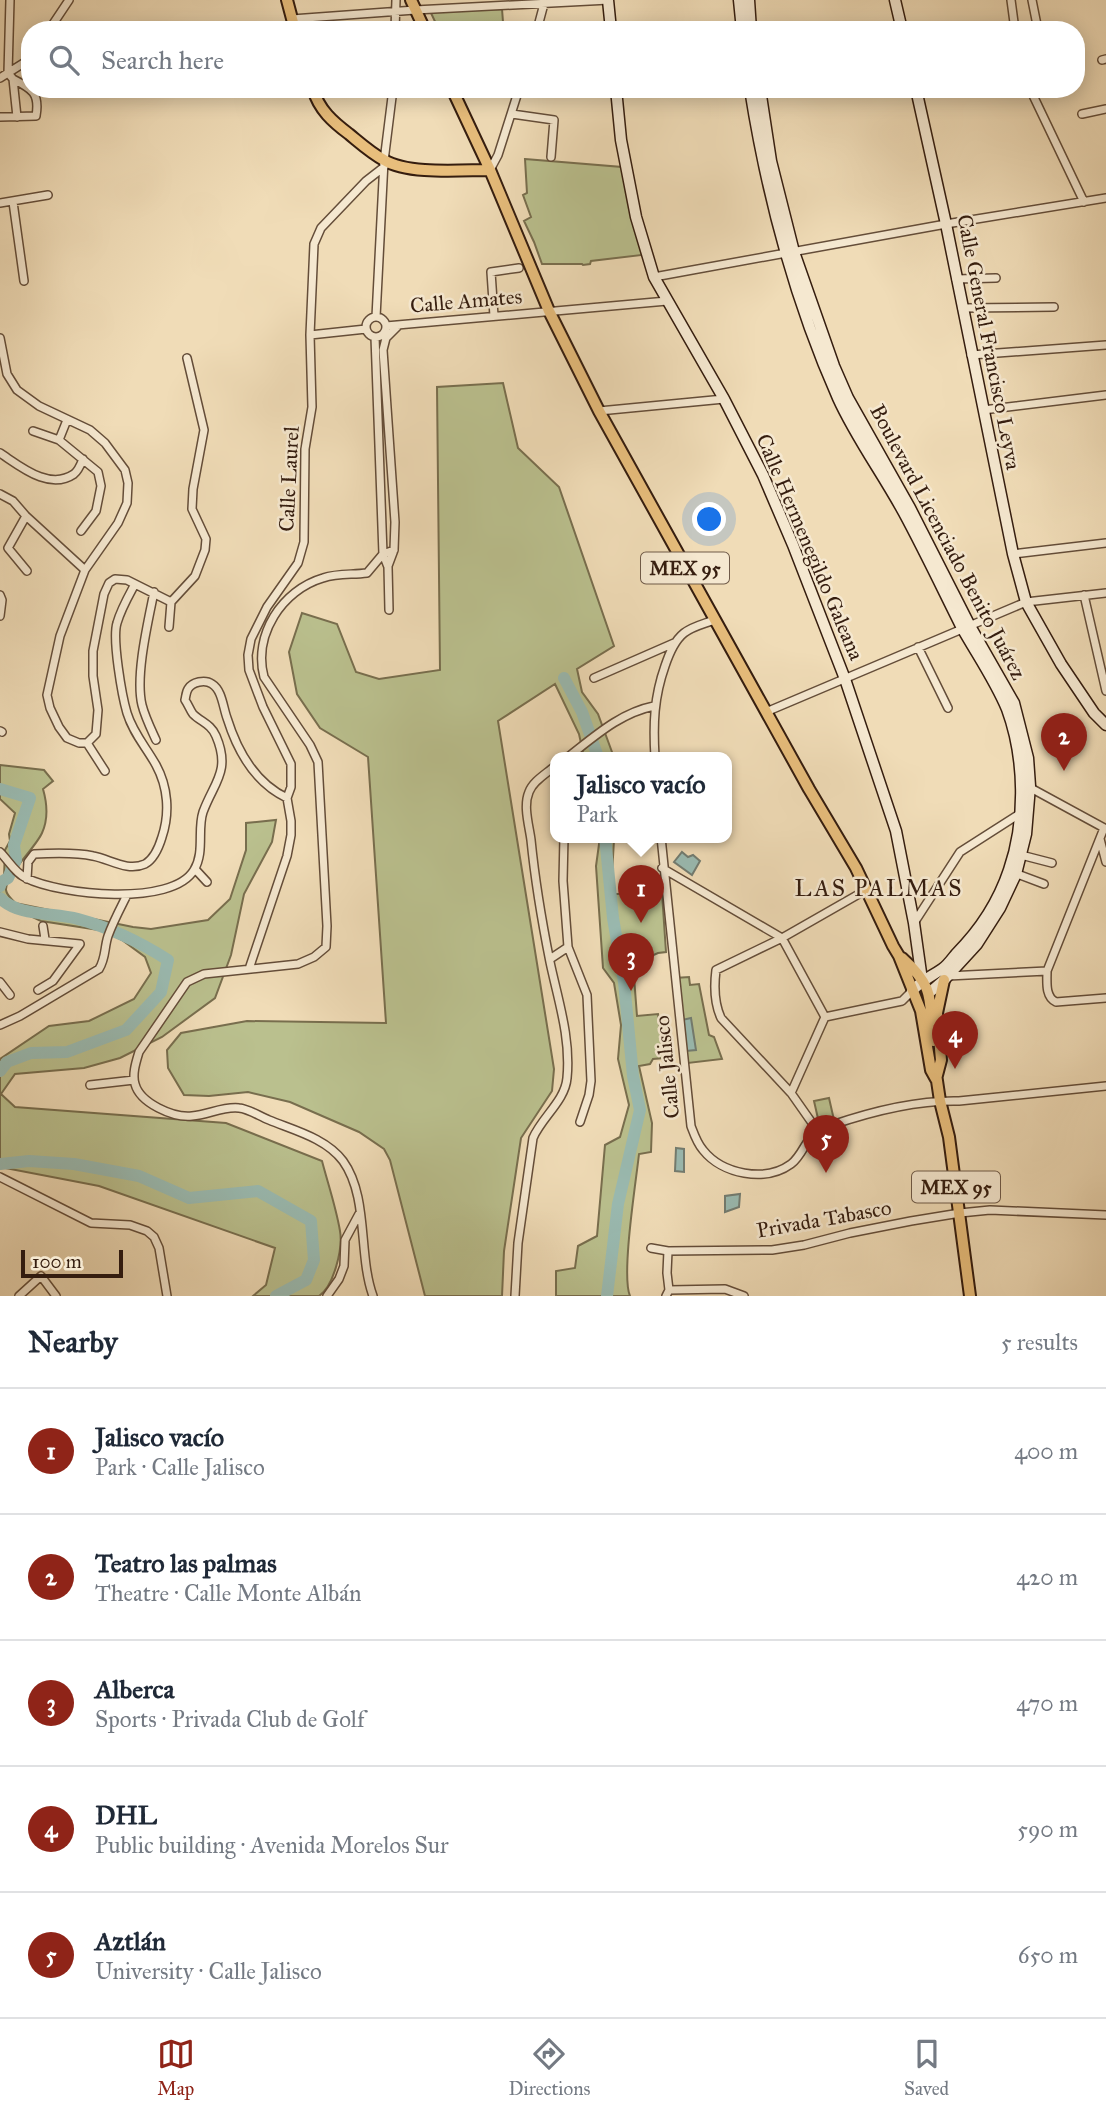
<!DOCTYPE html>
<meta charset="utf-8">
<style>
body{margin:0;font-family:"IM FELL Great Primer",serif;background:#f2f2f3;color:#1f2937}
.scale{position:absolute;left:21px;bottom:18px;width:102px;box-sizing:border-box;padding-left:7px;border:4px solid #351d0f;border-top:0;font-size:19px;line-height:24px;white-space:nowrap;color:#351d0f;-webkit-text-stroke:5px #f5e8d0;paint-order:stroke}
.you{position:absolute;left:710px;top:520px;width:24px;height:24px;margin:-18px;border:5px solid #fff;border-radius:50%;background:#1a73e8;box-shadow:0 0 0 10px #1a73e833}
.badge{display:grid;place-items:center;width:46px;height:46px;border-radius:50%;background:#8f2418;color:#fff;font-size:23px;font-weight:700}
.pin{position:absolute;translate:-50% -58px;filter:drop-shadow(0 2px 4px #0008)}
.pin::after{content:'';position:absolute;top:37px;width:24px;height:21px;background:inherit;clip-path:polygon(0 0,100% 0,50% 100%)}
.popup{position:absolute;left:550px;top:752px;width:182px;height:91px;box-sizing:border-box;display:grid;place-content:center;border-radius:14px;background:#fff;filter:drop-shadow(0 2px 5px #0005);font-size:23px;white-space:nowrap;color:#747a83}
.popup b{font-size:26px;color:#1f2937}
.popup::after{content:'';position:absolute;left:50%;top:100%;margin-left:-14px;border:14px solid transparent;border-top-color:#fff}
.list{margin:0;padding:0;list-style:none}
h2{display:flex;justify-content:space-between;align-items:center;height:91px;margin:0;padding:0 28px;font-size:30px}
h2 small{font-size:23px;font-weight:400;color:#747a83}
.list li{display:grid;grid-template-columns:46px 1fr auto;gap:21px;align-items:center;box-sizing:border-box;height:126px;padding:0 28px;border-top:2px solid #e0e1e3}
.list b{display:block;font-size:26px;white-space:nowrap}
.list p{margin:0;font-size:23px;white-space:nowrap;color:#747a83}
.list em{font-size:23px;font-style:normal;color:#747a83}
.icon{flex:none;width:38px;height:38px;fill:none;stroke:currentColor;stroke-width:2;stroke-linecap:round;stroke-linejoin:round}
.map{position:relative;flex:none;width:1106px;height:1296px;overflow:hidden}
.search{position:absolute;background:#fff;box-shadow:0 4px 18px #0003;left:21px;right:21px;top:21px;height:77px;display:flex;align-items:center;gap:18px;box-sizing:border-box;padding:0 24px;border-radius:28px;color:#747a83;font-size:26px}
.sheet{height:721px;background:#fff}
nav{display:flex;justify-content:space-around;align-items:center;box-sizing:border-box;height:98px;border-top:2px solid #e0e1e3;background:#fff;font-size:19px;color:#747a83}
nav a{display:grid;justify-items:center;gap:4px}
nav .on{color:#8f2418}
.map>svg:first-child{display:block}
.green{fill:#bac08e;stroke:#786e4e;stroke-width:2}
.water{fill:#9abbb2;stroke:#727c71;stroke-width:2}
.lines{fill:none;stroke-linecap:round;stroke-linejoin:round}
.river{stroke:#9abbb2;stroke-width:12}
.street-casing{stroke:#644d39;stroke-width:10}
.secondary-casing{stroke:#351d0f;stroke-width:13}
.primary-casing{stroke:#351d0f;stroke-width:14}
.street{stroke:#f5e8d0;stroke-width:7}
.secondary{stroke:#f5e8d0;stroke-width:10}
.primary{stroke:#e8be7c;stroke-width:10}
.labels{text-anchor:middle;stroke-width:5;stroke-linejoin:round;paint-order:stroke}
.shield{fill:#f5e8d0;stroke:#6f5a49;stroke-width:2}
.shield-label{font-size:19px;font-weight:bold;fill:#351d0f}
.street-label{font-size:21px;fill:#351d0f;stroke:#f5e8d0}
.neighbourhood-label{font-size:23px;letter-spacing:2px;fill:#351d0f;stroke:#f5e8d0}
</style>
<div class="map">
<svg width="1106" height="1296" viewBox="0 0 1106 1296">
<rect width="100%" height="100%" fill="#f0dcb7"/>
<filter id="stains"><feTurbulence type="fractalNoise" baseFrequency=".00286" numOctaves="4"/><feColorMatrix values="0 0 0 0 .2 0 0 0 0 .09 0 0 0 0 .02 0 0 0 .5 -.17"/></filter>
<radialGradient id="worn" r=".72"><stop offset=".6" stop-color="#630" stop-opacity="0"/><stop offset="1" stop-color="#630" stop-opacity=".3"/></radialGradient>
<path class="green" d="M502 9 503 22 485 23 484 30H439L430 11Z
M525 159 622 167 631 212 642 255 591 261 590 264 583 265 582 264H542L534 242 524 221 531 217 523 195 527 193Z
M503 383 518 448 559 487 614 646 577 669 582 692 598 714 612 752 611 757H584L579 734 555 684 498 721 554 1069 552 1091 521 1138 504 1251 502 1296H425L390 1160 384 1149 359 1132 290 1102 248 1092 209 1096 184 1095 168 1068 167 1050 181 1033 247 1021 386 1023 368 757 320 728 297 694 289 652 302 613 337 624 356 672 379 679 440 670 437 387Z
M0 765 44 770 53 781 43 789C47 803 48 820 42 833 36 847 5 876 6 890 7 896 12 899 15 903L133 927 151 929 208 920 230 899 246 850V823L276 820 272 842 244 894 231 955 215 998 162 1037 120 1058 84 1068 15 1074 1 1094 15 1107 226 1123 322 1161C328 1184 336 1207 340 1231 343 1248 334 1286 319 1296H253L266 1285 275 1248 99 1186 0 1167V1059L49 1026 89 1021 134 999 151 973 145 957 122 940 105 931 41 921 0 902V878L4 877 5 850 10 841 9 834 15 813 0 799Z
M600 837H614V840L611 891 615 894 662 893 666 952 658 953 633 964 637 1016 658 1014 664 1058 653 1059 650 1064 639 1066 652 1123 651 1152 639 1154C636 1182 621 1275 630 1296H556V1271L575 1268 578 1246 597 1236 605 1145 620 1137 629 1105 618 1059 621 1025 614 983 603 968 596 866Z
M689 977 690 985 699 984 709 1035 714 1037 722 1059 688 1063 675 978Z
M829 1098 834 1120 819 1123 814 1101Z"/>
<path class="water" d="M682 852 688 857 693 855 700 861 692 875 674 862Z
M691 1018 696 1050 686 1051 682 1020Z
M676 1148 684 1149V1172L675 1171Z
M740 1194 739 1207 725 1212V1196Z"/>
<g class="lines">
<path class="river" d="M564 678 582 712 598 757
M0 789 30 798 14 845 16 860 8 878 1 882 0 886
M605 837 613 918 624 982 633 1076 640 1110 618 1204 607 1296
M0 898C19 917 53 912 78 919 111 928 140 942 168 960L161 992 126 1030 67 1052 31 1053 7 1062 0 1071
M0 1164 29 1161 74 1164 139 1176 189 1198 258 1191 311 1221 314 1260 306 1280 276 1296"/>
<defs>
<path id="street" d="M10 0 8 73 13 79 17 117
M1011 0 1015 30
M1032 0 1038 30
M292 19 415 10 609 0
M49 30 69 0
M395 30 396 0
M537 30 545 0
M1102 60 1106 59
M0 78 30 59
M1030 89 1084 202
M512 114 554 120 551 157
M1082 114 1106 109
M0 117 36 116C40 93 32 89 13 79
M490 170 498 155 519 89
M13 202 24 281
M0 203 48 195
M654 277 946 224 1106 198
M956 279 996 278
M962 308 1054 307
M494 316 491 272 519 268
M376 317 384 161 393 89
M366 327a10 10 0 1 1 20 0a10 10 0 1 1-20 0Z
M386 326 667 301
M310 335 366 329
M375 337 383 554 388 567 389 610
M0 338 7 374 17 390 39 406 90 430 105 443 125 470 128 483 127 503 118 523 85 570 60 636 47 695 50 708 59 727 67 738 79 743H87L96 734 98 710 93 676V651L104 594 109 583 115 579 127 580 171 602
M971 355 1106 345
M983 410 1106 395
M599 411 724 399
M33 431 59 440 98 472 101 486 96 511 81 531
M59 440 67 420
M0 453C20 466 49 491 74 474 78 471 81 464 83 459
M0 494 13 501 26 516 85 570
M26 516 8 548 27 571
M1013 554 1106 543
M388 566 394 550 395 522 383 350 386 338 398 326
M154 592C148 622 135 676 142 705 145 717 151 729 156 740
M0 595 2 600 0 616
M1084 595 1106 691
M171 602 195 576 205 550 206 539 192 509 193 489 204 430 187 358
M169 627 171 602
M918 647 948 708
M594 678 674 643
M766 712 1026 602 1106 593
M0 731 2 732
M87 743 105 771
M568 757C595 736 620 713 654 706
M655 757C653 724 654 697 665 666 669 654 674 641 684 633 693 626 704 624 714 620
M1027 786 1106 829
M1104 828 1047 971C1047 982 1045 997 1056 1002L1106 998
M564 837 563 881 568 947 587 995 591 1081 589 1095 580 1122
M661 837 691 1126C694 1134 697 1143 703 1150 722 1174 765 1183 791 1164 802 1156 806 1139 817 1130 821 1128 828 1127 832 1125 870 1112 918 1100 959 1101L1106 1086
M1100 839 1106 862
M0 852C9 861 15 873 26 878 60 895 172 907 194 870 205 852 197 830 203 812 214 782 231 771 216 736 211 724 201 722 193 714 190 710 188 704 185 700 186 696 186 692 188 689 192 682 205 679 212 684 222 690 223 707 227 718 237 750 255 783 287 798L291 787V764L263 707 249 670 248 655 251 639 267 607 298 563 304 542 305 449 312 407 310 335 314 244 321 228 366 181 384 167
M1021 855 1052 863
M662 868 782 938 825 1017
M195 869 207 882
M1012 872 1044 884
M27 879 28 862 34 854C53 853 75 852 93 856 110 859 127 872 145 864 154 859 159 847 162 837 170 813 168 787 156 765 146 747 133 733 127 713 122 696 112 639 117 623 121 609 128 597 135 584
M914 923 960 852 1021 813
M43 926 45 939
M0 932 28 939 80 944 53 981 38 990
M550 959 568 947
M249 969 287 856 291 835V821L287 798
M948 976 1047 971
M0 982 10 995
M825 1017 902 1001 912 991
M0 1025 20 1016 99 969C106 958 104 948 108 936 113 922 120 909 127 895
M90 1085 134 1080
M791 1093 825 1017
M817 1130 791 1093 721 1018C714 1003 714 986 716 970L782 938 866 890
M0 1177 91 1223 130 1225 147 1231 154 1237 159 1248 167 1296
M651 1248 668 1251 772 1250 804 1245 850 1233 911 1221 960 1213 990 1210 1106 1215
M669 1290 725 1289 744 1296
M19 1296 41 1276 56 1296
M327 1296 339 1279 344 1266 345 1240 359 1214
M373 1296C358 1255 369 1197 343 1161 326 1138 293 1130 269 1120 259 1116 249 1109 239 1108 223 1106 208 1115 192 1116 173 1118 140 1103 135 1084 132 1074 136 1062 139 1052L187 982 204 974 298 964 314 957 326 947 327 926 318 762 310 745 264 677C253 635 282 590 323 578 338 573 352 575 367 573L383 554 394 550
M515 1296 518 1243 533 1138C542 1117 565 1101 567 1078 571 1038 558 1000 550 962 542 922 535 880 531 840 529 825 523 806 529 792 533 781 546 774 555 766
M666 1296 669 1290 667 1273 668 1251"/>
<path id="secondary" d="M608 0 611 30
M739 0 742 30
M749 0 751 30
M895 0 902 30
M616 89 621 140 636 217 654 277 724 399 763 475 793 545 845 679 896 831 914 923 922 980
M750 89C767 196 794 299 838 398 856 438 883 474 904 513 924 550 942 588 961 626 976 653 995 680 1007 709 1025 758 1026 821 1009 870 998 903 980 930 956 954 952 959 947 966 942 969 929 978 923 979 912 991
M760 89 771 161 794 252 834 366 848 398 910 508 970 626 1014 703 1028 758 1030 786 1026 834 1016 874 1000 908 977 944 944 980 929 993
M916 89 946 224 1013 554 1026 602 1061 664 1094 713 1106 725"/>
<path id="primary" d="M287 0 295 30
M411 0 425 30
M313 89C319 110 333 122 349 134 360 143 371 153 384 160 408 175 462 170 490 170
M452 89 490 170 549 311 599 411 809 789 856 868 893 946 899 956 921 1011 931 1070 936 1079
M902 958C936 988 929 1000 933 1041
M936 1074 940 1101 949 1137 970 1296
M936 1079 941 1060 937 1013 944 980"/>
</defs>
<use href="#street" class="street-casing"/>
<use href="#secondary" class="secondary-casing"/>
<use href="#primary" class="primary-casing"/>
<use href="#street" class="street"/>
<use href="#secondary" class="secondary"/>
<use href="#primary" class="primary"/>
</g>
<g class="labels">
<g class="shield">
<rect x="641" y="552.5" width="88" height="31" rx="5"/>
<rect x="912" y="1171.5" width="88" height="31" rx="5"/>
</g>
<g class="shield-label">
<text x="685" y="575">MEX 95</text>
<text x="956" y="1194">MEX 95</text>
</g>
<g class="street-label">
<text transform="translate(466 301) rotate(-5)" y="7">Calle Amates</text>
<text transform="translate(989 342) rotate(79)" y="7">Calle General Francisco Leyva</text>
<text transform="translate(289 479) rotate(-87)" y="7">Calle Laurel</text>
<text transform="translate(948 542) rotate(62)" y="7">Boulevard Licenciado Benito Juárez</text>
<text transform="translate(810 547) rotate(67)" y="7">Calle Hermenegildo Galeana</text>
<text transform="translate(667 1067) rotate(-96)" y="7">Calle Jalisco</text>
<text transform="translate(824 1219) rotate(-10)" y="7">Privada Tabasco</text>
</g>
<g class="neighbourhood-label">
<text x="879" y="896">LAS PALMAS</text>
</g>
</g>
<rect width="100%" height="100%" filter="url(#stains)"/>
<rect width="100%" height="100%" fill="url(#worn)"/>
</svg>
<div class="scale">100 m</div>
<div class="you"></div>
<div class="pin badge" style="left:641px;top:923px">1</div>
<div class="popup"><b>Jalisco vacío</b>Park</div>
<div class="pin badge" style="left:1064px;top:771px">2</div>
<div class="pin badge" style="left:631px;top:991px">3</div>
<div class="pin badge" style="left:955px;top:1069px">4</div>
<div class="pin badge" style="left:826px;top:1173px">5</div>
<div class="search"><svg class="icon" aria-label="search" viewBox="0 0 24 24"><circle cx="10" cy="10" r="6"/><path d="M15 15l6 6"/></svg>Search here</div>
</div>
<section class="sheet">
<h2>Nearby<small>5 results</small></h2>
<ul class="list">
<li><span class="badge">1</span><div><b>Jalisco vacío</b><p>Park · Calle Jalisco</p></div><em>400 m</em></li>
<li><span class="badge">2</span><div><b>Teatro las palmas</b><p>Theatre · Calle Monte Albán</p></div><em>420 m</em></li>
<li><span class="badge">3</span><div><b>Alberca</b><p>Sports · Privada Club de Golf</p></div><em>470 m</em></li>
<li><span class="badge">4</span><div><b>DHL</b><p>Public building · Avenida Morelos Sur</p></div><em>590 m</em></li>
<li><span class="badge">5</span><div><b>Aztlán</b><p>University · Calle Jalisco</p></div><em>650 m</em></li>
</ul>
</section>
<nav>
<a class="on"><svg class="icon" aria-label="map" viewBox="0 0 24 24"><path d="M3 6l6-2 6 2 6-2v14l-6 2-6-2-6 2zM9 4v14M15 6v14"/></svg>Map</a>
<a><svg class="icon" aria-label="directions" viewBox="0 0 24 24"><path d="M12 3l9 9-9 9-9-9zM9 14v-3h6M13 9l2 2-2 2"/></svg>Directions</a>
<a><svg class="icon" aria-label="saved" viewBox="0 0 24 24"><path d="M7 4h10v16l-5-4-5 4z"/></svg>Saved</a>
</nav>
